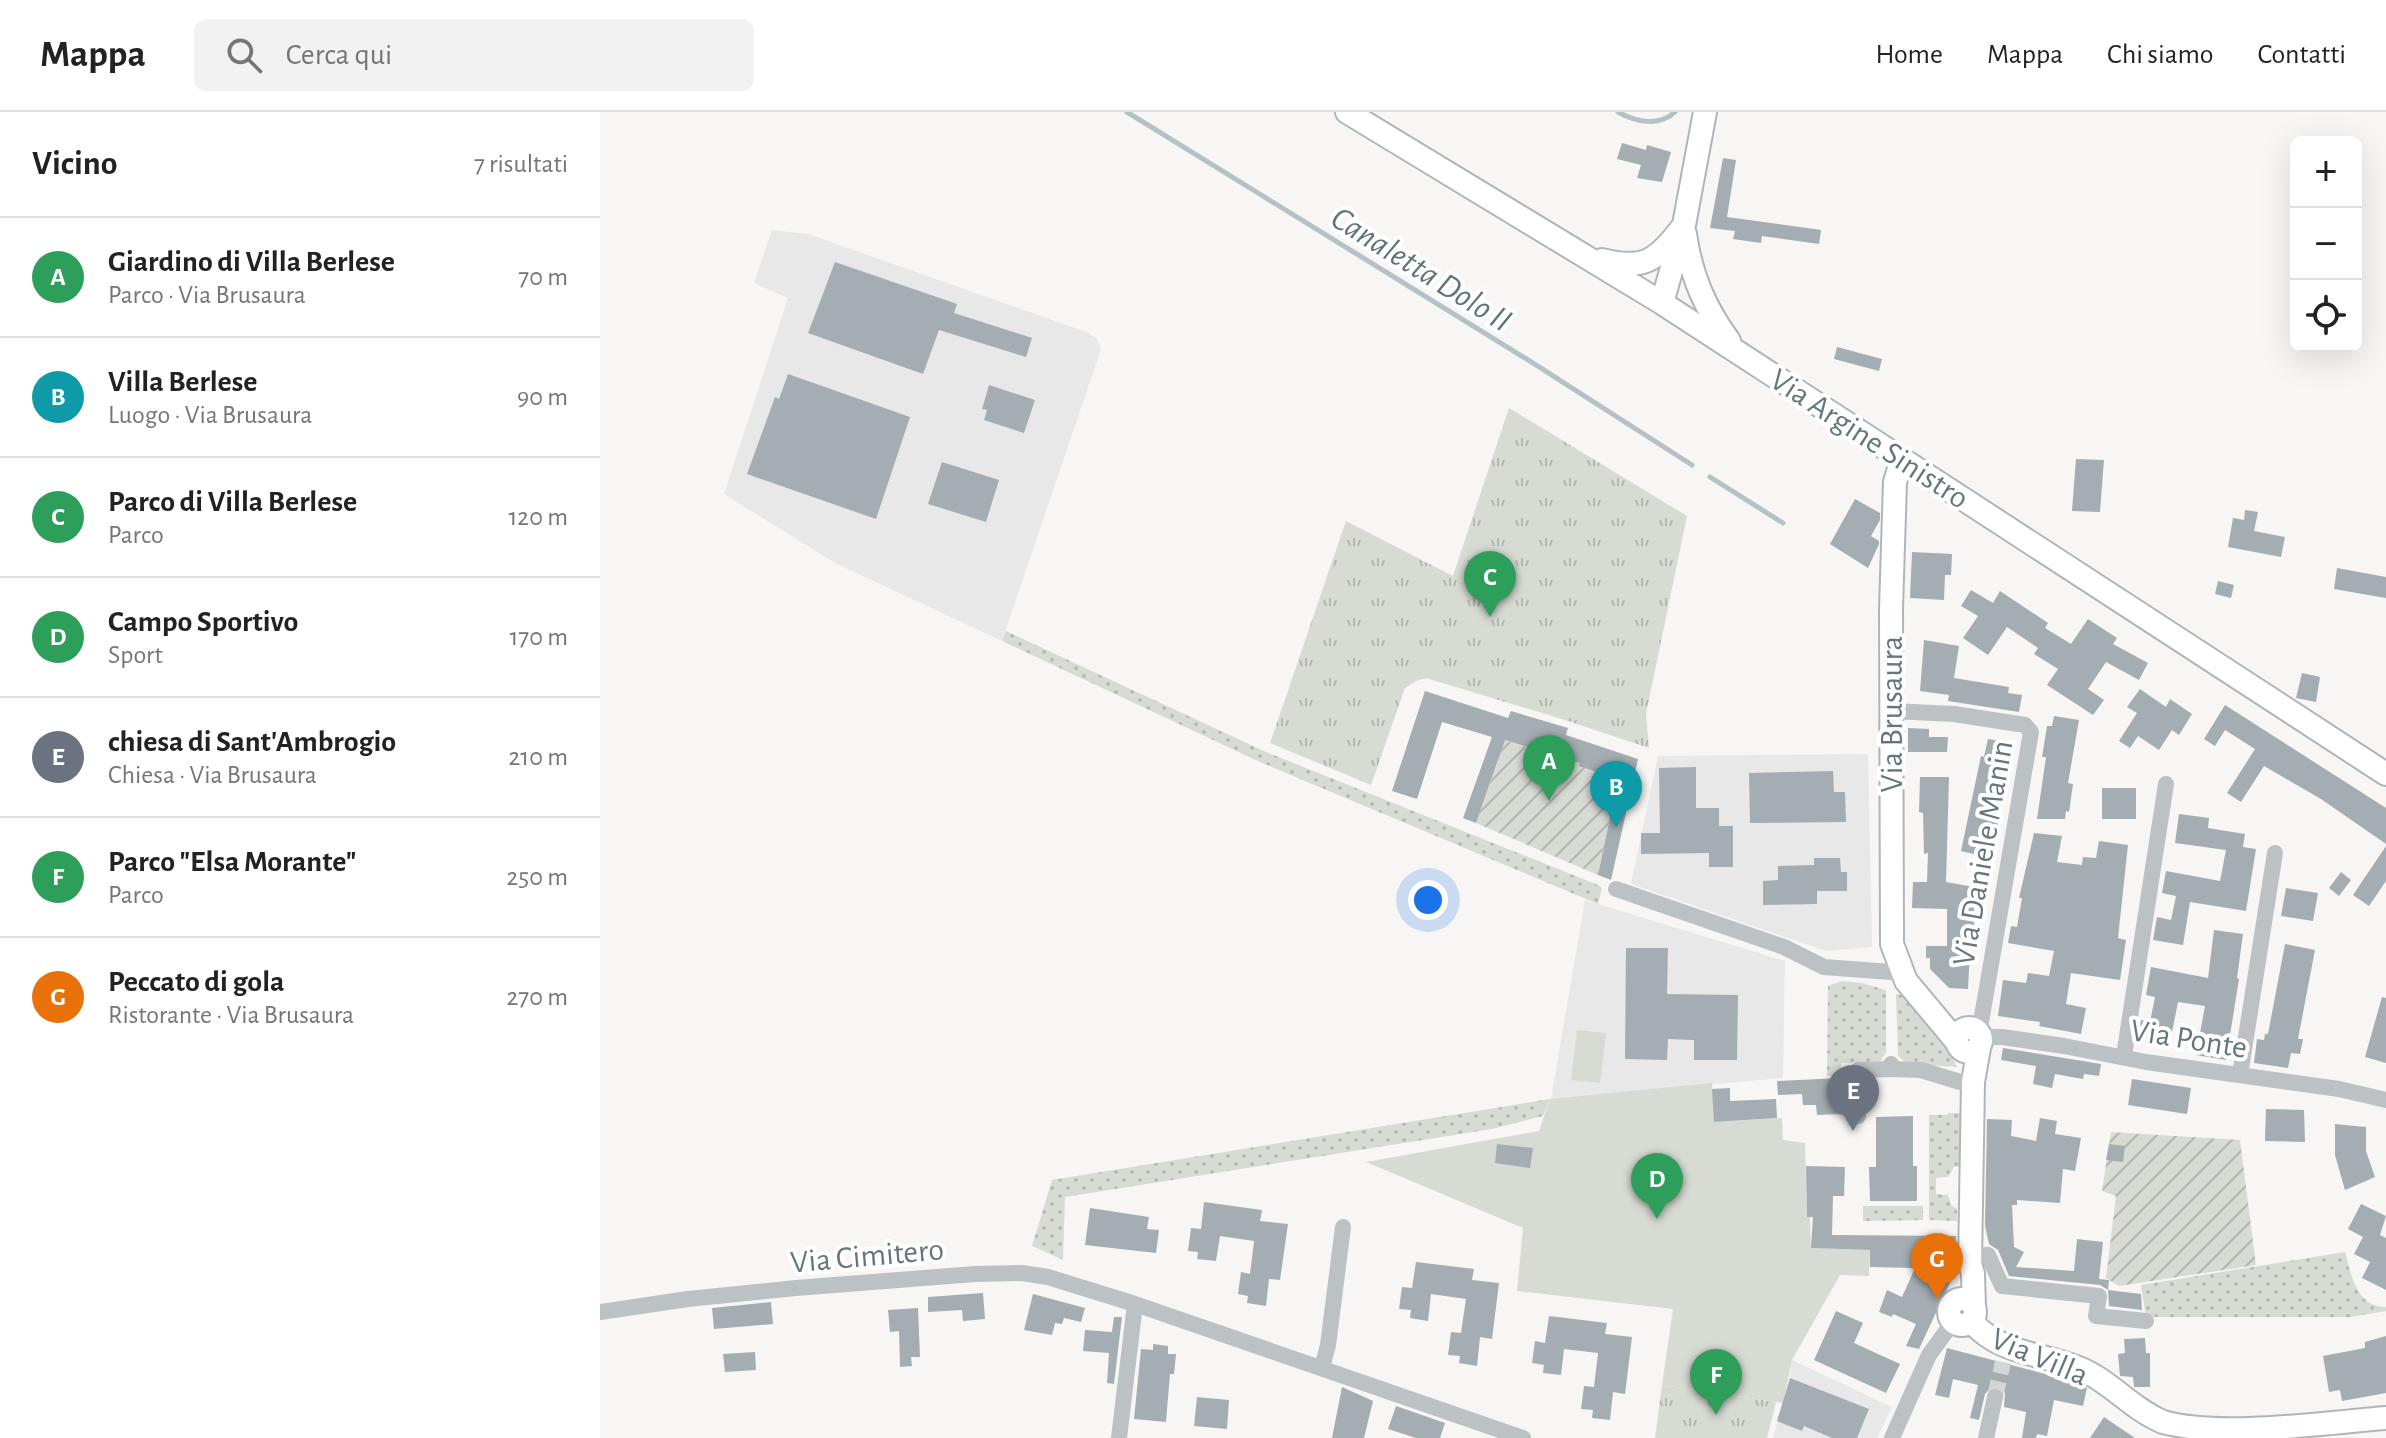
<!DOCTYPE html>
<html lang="it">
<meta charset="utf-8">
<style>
body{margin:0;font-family:"Alegreya Sans",sans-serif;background:#f2f2f2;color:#222}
.controls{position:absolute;right:24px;top:24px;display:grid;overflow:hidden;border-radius:12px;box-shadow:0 8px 32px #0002}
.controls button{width:72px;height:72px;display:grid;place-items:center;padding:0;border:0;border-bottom:2px solid #e0e0e0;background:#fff;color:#222;font:40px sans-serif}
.you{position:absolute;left:828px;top:788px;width:28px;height:28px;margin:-20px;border:6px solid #fff;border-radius:50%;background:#1a73e8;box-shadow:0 0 0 12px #1a73e833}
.badge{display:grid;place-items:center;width:52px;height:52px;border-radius:50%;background:#d24339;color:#fff;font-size:26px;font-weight:700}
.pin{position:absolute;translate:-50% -66px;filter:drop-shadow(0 2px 4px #0008)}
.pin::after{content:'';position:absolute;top:42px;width:28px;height:24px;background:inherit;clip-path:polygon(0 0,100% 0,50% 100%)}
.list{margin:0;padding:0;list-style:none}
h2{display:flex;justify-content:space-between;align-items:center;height:104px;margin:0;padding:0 32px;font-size:34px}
h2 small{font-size:26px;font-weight:400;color:#767676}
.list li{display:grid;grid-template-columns:52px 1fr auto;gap:24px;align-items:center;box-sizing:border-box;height:120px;padding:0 32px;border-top:2px solid #e0e0e0}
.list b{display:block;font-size:30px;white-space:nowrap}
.list p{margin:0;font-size:26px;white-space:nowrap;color:#767676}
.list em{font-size:26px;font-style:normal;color:#767676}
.icon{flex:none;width:44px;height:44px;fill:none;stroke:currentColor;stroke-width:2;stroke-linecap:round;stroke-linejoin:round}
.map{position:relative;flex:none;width:1786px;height:1326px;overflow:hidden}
header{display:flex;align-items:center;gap:48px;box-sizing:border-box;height:112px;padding:0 40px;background:#fff;border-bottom:2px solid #e0e0e0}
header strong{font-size:38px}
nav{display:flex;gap:44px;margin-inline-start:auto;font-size:28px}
.search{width:560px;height:72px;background:#f2f2f2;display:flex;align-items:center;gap:20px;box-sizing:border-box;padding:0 28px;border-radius:12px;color:#767676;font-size:30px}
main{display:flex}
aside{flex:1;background:#fff}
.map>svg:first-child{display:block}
.built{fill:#e8e8e8}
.grass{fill:url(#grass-dots)}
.park{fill:url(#park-tufts)}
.garden{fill:url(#garden-furrows)}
.pitch{fill:#d8dbd4}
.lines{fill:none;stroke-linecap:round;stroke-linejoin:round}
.stream{stroke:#b5c2c5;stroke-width:5}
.building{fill:#a4adb1}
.street-tunnel{stroke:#d2d6d6;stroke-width:16;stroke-dasharray:16 8;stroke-linecap:butt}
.secondary-casing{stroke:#afb6b9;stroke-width:26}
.street{stroke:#bcc2c4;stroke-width:16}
.secondary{stroke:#fff;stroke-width:22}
.labels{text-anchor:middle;stroke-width:8;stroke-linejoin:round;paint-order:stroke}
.street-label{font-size:32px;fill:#65767c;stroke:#fff}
.water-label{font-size:34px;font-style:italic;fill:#607578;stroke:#fff}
</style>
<header>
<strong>Mappa</strong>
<div class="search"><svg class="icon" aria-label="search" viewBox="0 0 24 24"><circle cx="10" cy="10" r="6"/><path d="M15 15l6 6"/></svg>Cerca qui</div>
<nav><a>Home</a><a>Mappa</a><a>Chi siamo</a><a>Contatti</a></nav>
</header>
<main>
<aside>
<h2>Vicino<small>7 risultati</small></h2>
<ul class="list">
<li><span class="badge" style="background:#2e9e5b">A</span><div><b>Giardino di Villa Berlese</b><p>Parco · Via Brusaura</p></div><em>70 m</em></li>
<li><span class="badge" style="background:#0f9aa8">B</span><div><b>Villa Berlese</b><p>Luogo · Via Brusaura</p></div><em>90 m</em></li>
<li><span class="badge" style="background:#2e9e5b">C</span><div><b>Parco di Villa Berlese</b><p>Parco</p></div><em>120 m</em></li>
<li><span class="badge" style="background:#2e9e5b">D</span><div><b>Campo Sportivo</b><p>Sport</p></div><em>170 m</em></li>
<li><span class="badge" style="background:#6b7280">E</span><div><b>chiesa di Sant'Ambrogio</b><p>Chiesa · Via Brusaura</p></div><em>210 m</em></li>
<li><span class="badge" style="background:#2e9e5b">F</span><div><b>Parco &quot;Elsa Morante&quot;</b><p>Parco</p></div><em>250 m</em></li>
<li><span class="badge" style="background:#e8710a">G</span><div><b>Peccato di gola</b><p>Ristorante · Via Brusaura</p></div><em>270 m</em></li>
</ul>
</aside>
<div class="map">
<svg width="1786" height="1326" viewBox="0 0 1786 1326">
<defs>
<pattern id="grass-dots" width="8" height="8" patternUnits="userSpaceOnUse" patternTransform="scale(2)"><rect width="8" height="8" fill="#d8dbd4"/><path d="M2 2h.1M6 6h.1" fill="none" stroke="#b3b6b1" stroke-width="1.8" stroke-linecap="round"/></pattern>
<pattern id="park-tufts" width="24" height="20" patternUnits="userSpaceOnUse" patternTransform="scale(2)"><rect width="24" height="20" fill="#d8dbd4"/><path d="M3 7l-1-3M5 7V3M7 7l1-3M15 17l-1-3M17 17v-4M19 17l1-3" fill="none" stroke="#b3b6b1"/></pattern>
<pattern id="garden-furrows" width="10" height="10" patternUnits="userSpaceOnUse" patternTransform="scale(2)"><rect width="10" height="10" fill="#d8dbd4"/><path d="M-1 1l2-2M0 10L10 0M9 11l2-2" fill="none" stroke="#b3b6b1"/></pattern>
</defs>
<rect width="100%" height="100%" fill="#f7f6f4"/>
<path class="built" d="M172 118 208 122 489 221 497 227 501 237 402 529 235 451 124 382 188 186 154 171Z
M1268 642 1272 835 1226 839 1031 772 1058 644Z
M985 788 1185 849 1183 966 951 987Z
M1192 1248 1292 1295 1277 1326H1173L1190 1266Z"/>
<path class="grass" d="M406 519 666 640 998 773 1002 776 998 792 660 650 402 529Z
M1242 869 1262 871 1286 878V940L1280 950 1241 951V964H1227L1228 874Z
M1296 882 1304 884 1343 928 1357 955 1308 952 1298 944Z
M950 987 943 1004 892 1017 465 1085 463 1148 432 1134 452 1068Z
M1348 1001H1362V1054L1354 1055 1348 1065 1336 1066V1082L1348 1083 1351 1093 1357 1097V1109L1329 1108V1003H1347Z
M1263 1094H1323V1108L1263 1109Z
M1745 1140C1751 1162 1756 1195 1786 1195V1199L1751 1205H1546L1541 1173Z"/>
<path class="park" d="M909 296 1087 404 1046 602 1049 636 965 608 826 566 816 569 805 576 771 673 670 631 746 409 853 464Z
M1062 1273 1176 1290 1167 1326H1055Z"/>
<path class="garden" d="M901 627 972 649 975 641 1018 667 998 763 876 711 898 649 895 645Z
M1511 1020 1640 1028 1656 1153 1519 1174 1506 1166 1516 1084 1502 1079Z"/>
<path class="pitch" d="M977 918 1006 921 1000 971 971 968Z
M1112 971 1115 1010 1182 1006 1183 1028 1205 1031 1207 1104 1210 1105 1211 1136 1270 1138 1269 1164 1240 1163 1192 1248 1183 1291 1062 1273 1073 1197 917 1179 923 1116 766 1050 939 1019 950 987Z"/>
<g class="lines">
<path class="stream" d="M527 0 925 246 1092 353
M1018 0C1036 10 1059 15 1075 0
M1110 365 1183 411"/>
</g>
<path class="building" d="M1022 31 1046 38 1047 33 1071 40 1062 70 1037 66 1041 53 1017 47Z
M1123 46 1136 48 1127 105 1221 118 1219 132 1162 124 1161 131 1133 127 1135 119 1110 116Z
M235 150 357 192 354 201 432 226 426 245 339 218 323 262 208 221Z
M1237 235 1282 247 1279 259 1234 247Z
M188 262 310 305 276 407 147 362 175 285 179 287Z
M389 273 435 288 424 321 384 308 387 298 382 297Z
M1476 347 1504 348 1500 400 1472 399Z
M342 350 399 368 386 410 328 392Z
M1255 387 1280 401V408L1271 424 1279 429V432L1268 456 1230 432Z
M1645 398 1658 400 1654 419 1685 425 1681 445 1628 435 1633 406 1644 408Z
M1312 440 1352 442 1351 463H1345L1344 488 1310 486Z
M1737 456 1786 465V486L1734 477Z
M1618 469 1634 473 1631 486 1615 482Z
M1371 478 1393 491 1400 479 1448 511 1445 516 1471 532 1488 507 1517 526 1513 532 1548 551 1539 568 1506 550 1488 577 1504 588 1493 603 1447 573 1458 557 1434 542 1438 536 1407 515 1388 543 1363 526 1378 504 1361 494Z
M1324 528 1359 534 1354 566 1409 575 1408 581 1422 583 1419 600 1348 589 1349 583 1320 579Z
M1702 561 1720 565 1716 590 1696 586Z
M1540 577 1566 595 1570 587 1592 602 1579 623 1572 618 1559 638 1538 624 1530 636 1519 629 1537 601 1527 595Z
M825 579 908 606 911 599 968 616 966 623 1038 647 1011 768 998 763 1018 667 979 654 980 651 905 628 876 711 863 706 892 625 842 610 817 687 792 679Z
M1625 593 1786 696V732L1721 687 1664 654 1641 690 1627 681 1655 637 1625 618 1615 634 1604 627Z
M1454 604 1479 608 1468 671 1473 672 1469 700 1466 699 1465 707H1437L1446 645H1442L1447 614H1452Z
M1308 616 1329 617V625H1348L1347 640H1308Z
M1388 627 1414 631 1392 741 1375 737 1374 742 1361 739 1381 644 1384 645Z
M1096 655V696H1119V714H1133V755H1109V741L1041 742V721H1060L1059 656Z
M1233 659 1234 680H1245L1246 710 1150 711 1149 661Z
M1320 665H1349L1346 770 1374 775V819H1371L1368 877 1349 876 1330 857V846H1326V834H1347V797L1312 796 1313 770H1327L1328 741 1324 742 1323 701 1319 700Z
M1502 676H1536V707H1502Z
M1579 702 1609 706 1608 716 1645 722 1643 735 1656 737 1646 799 1590 790 1583 833 1553 828 1557 805 1571 808 1576 784 1562 781 1566 759 1620 769 1626 738 1575 731Z
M1434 721 1462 724 1457 750 1482 753 1483 745 1496 746 1499 729 1528 733 1518 826 1526 828 1520 868 1471 861 1466 892 1486 896 1481 922 1439 914 1440 910 1398 904 1403 868 1426 871 1428 861 1449 864 1454 839 1408 831 1411 814 1417 815 1422 786H1419Z
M1786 734V769L1769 794 1753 783Z
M1214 746H1240L1241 760H1247V779H1217V792L1163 793V769L1178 768V754L1214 753Z
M1741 760 1751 768 1739 784 1729 776Z
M1686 776 1718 781 1713 809 1681 804Z
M1614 818 1643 822 1637 866 1639 867 1626 948 1596 943 1605 894 1578 890 1571 925 1566 924 1564 935 1549 933 1550 927 1538 925 1541 908 1550 910 1555 885 1546 883 1551 855 1608 866Z
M1685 832 1715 838 1698 927H1703L1700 942 1691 941 1688 956 1654 951 1657 927 1664 928 1665 922H1668Z
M1026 836H1068L1067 882 1138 883 1137 948H1094V928L1068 927 1067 948 1025 947Z
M1782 885 1786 886V951L1765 945Z
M1403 936 1501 952 1499 964 1484 962 1483 967 1455 962 1452 976 1433 972 1436 954 1401 948Z
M1240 966 1241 1002 1217 1003 1216 993H1203L1202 982 1178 983 1177 969Z
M1532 967 1591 976 1587 1002 1528 993Z
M1130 976V989L1176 987 1177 1006 1114 1010 1112 977Z
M1666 997 1704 998 1705 1030 1665 1029Z
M1313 1004V1054H1317V1089H1270L1269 1055H1276V1005Z
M1440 1006 1457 1009 1455 1022 1481 1026 1475 1059 1463 1057 1460 1091 1417 1088V1093H1412L1414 1135 1424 1140 1416 1155 1474 1159 1477 1127 1503 1130 1499 1167 1509 1168 1508 1178 1500 1173 1409 1164 1398 1138 1389 1132 1385 1114 1387 1007 1412 1008 1411 1024 1436 1029Z
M1735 1012 1766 1015V1039L1775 1065 1745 1078 1735 1043Z
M897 1032 933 1036 930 1056 895 1051Z
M1509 1032 1525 1034 1523 1050 1506 1048Z
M1206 1054 1245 1055 1244 1084H1233L1232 1123 1356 1124V1158L1319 1237 1306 1234 1316 1212 1293 1202 1292 1205 1279 1200 1287 1178 1302 1185 1315 1156 1270 1155V1138L1211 1136 1213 1105H1207Z
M604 1090 662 1098 660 1109 688 1112 680 1168 669 1167 666 1194 647 1191 648 1184 638 1182 641 1160 650 1162 654 1129 620 1124 616 1149 597 1147 598 1140 588 1139 591 1116 601 1117Z
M1761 1092 1786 1104 1780 1123 1786 1126V1178L1762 1166 1770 1150 1754 1142 1763 1125 1748 1117Z
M490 1096 549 1105 547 1117 559 1118 556 1141 485 1133Z
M816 1150 874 1157 872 1168 899 1171 892 1227 880 1225 877 1254 859 1251 860 1244 848 1243 851 1220 861 1221 866 1187 831 1182 828 1209 810 1206 811 1198 799 1197 802 1175 812 1176Z
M1508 1178 1541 1182 1542 1198 1509 1194Z
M383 1181 385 1207 363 1209 362 1198 328 1200V1185Z
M433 1182 485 1196 481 1210 464 1206 462 1212 455 1211 452 1223 424 1218Z
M171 1190 173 1212 114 1217 112 1196Z
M318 1196 320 1245H311L312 1254 300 1255 299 1219 290 1220 288 1198Z
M1236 1199 1263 1211 1254 1231 1300 1252 1286 1281 1214 1248Z
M949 1204 1007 1211 1005 1222 1032 1225 1025 1282 1013 1280 1010 1308 992 1306 993 1298 981 1297 984 1274 994 1275 998 1241 964 1237 961 1263 943 1261 944 1253 932 1251 935 1229 945 1231Z
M514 1205H522L514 1272 507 1271 509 1241 483 1239 485 1218 512 1220Z
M1786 1224V1281L1742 1289 1740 1278 1729 1280 1723 1244 1765 1236V1230Z
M1545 1226 1546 1241H1550V1275H1534L1533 1265 1520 1264 1518 1242 1525 1241 1524 1227Z
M553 1232 568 1234V1242H576L574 1262H570L566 1310 534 1307 541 1237 553 1238Z
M1347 1236 1475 1270 1487 1276 1483 1294 1454 1288 1447 1324 1437 1322 1436 1326H1422L1426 1300 1404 1295 1405 1281 1402 1276 1392 1274 1385 1282 1379 1308 1370 1306 1378 1273 1353 1267 1349 1286 1335 1283Z
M155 1240 156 1258 125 1260 123 1242Z
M1190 1266 1269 1297 1257 1326H1232L1204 1314 1202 1319 1177 1309Z
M742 1275 773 1289 764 1326H732Z
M597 1285 629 1288 627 1317 594 1314Z
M796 1294 845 1311 840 1326H816L788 1317Z
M1504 1305 1535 1326H1490Z"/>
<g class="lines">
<path class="street-tunnel" d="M1395 1285 1403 1250"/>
<defs>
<path id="secondary" d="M747 0 1062 191 1786 662
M1085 122C1091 164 1105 196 1129 229
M1002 148C1042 158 1056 150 1081 117
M1062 191 1084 113 1105 0
M1302 347 1295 370 1291 497 1292 832 1306 869 1357 930
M1357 928a12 12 0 1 1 24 0a12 12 0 1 1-24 0Z
M1349 1200a13 13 0 1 1 26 0a13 13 0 1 1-26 0Z
M1374 1196 1373 1162 1370 1151 1373 970 1379 936
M1371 1209C1400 1243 1443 1241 1481 1257 1511 1270 1532 1297 1563 1310 1621 1326 1723 1311 1786 1306"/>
</defs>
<use href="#secondary" class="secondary-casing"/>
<path class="street" d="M1292 599 1354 602 1425 613 1431 620 1381 910 1377 918
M1016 777 1184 835 1224 855 1291 860 1300 857
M1382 925H1402L1464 934 1546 950 1739 977 1786 988
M1524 944 1566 672
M1291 952V957L1321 958 1360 970
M1640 963 1675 741
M1258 1004V958L1291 957
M1385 1143H1388L1402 1174 1499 1184 1496 1204 1546 1209
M0 1200 88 1187 196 1176 375 1162 422 1161 448 1165 535 1192 923 1326
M722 1256 728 1233 743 1115
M519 1326 535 1192
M1292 1326 1329 1243 1353 1210
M1386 1326 1395 1285"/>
<use href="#secondary" class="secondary"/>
</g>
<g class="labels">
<g class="street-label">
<text transform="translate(1270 326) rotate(33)" y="11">Via Argine Sinistro</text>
<text transform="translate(1291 602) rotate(-90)" y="11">Via Brusaura</text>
<text transform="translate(1382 741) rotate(-80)" y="11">Via Daniele Manin</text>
<text transform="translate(1589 926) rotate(9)" y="11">Via Ponte</text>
<text transform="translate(267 1143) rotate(-5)" y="11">Via Cimitero</text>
<text transform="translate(1440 1244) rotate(23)" y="11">Via Villa</text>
</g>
<g class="water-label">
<text transform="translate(822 156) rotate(32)" y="12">Canaletta Dolo II</text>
</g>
</g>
</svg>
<div class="controls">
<button>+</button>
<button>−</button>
<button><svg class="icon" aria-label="locate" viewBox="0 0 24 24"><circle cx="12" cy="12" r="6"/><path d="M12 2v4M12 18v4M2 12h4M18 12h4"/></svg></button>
</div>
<div class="you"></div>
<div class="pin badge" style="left:949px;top:689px;background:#2e9e5b">A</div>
<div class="pin badge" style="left:1016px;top:715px;background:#0f9aa8">B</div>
<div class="pin badge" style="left:890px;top:505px;background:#2e9e5b">C</div>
<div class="pin badge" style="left:1057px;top:1107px;background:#2e9e5b">D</div>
<div class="pin badge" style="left:1253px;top:1019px;background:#6b7280">E</div>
<div class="pin badge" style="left:1116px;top:1303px;background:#2e9e5b">F</div>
<div class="pin badge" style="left:1337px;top:1187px;background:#e8710a">G</div>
</div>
</main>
